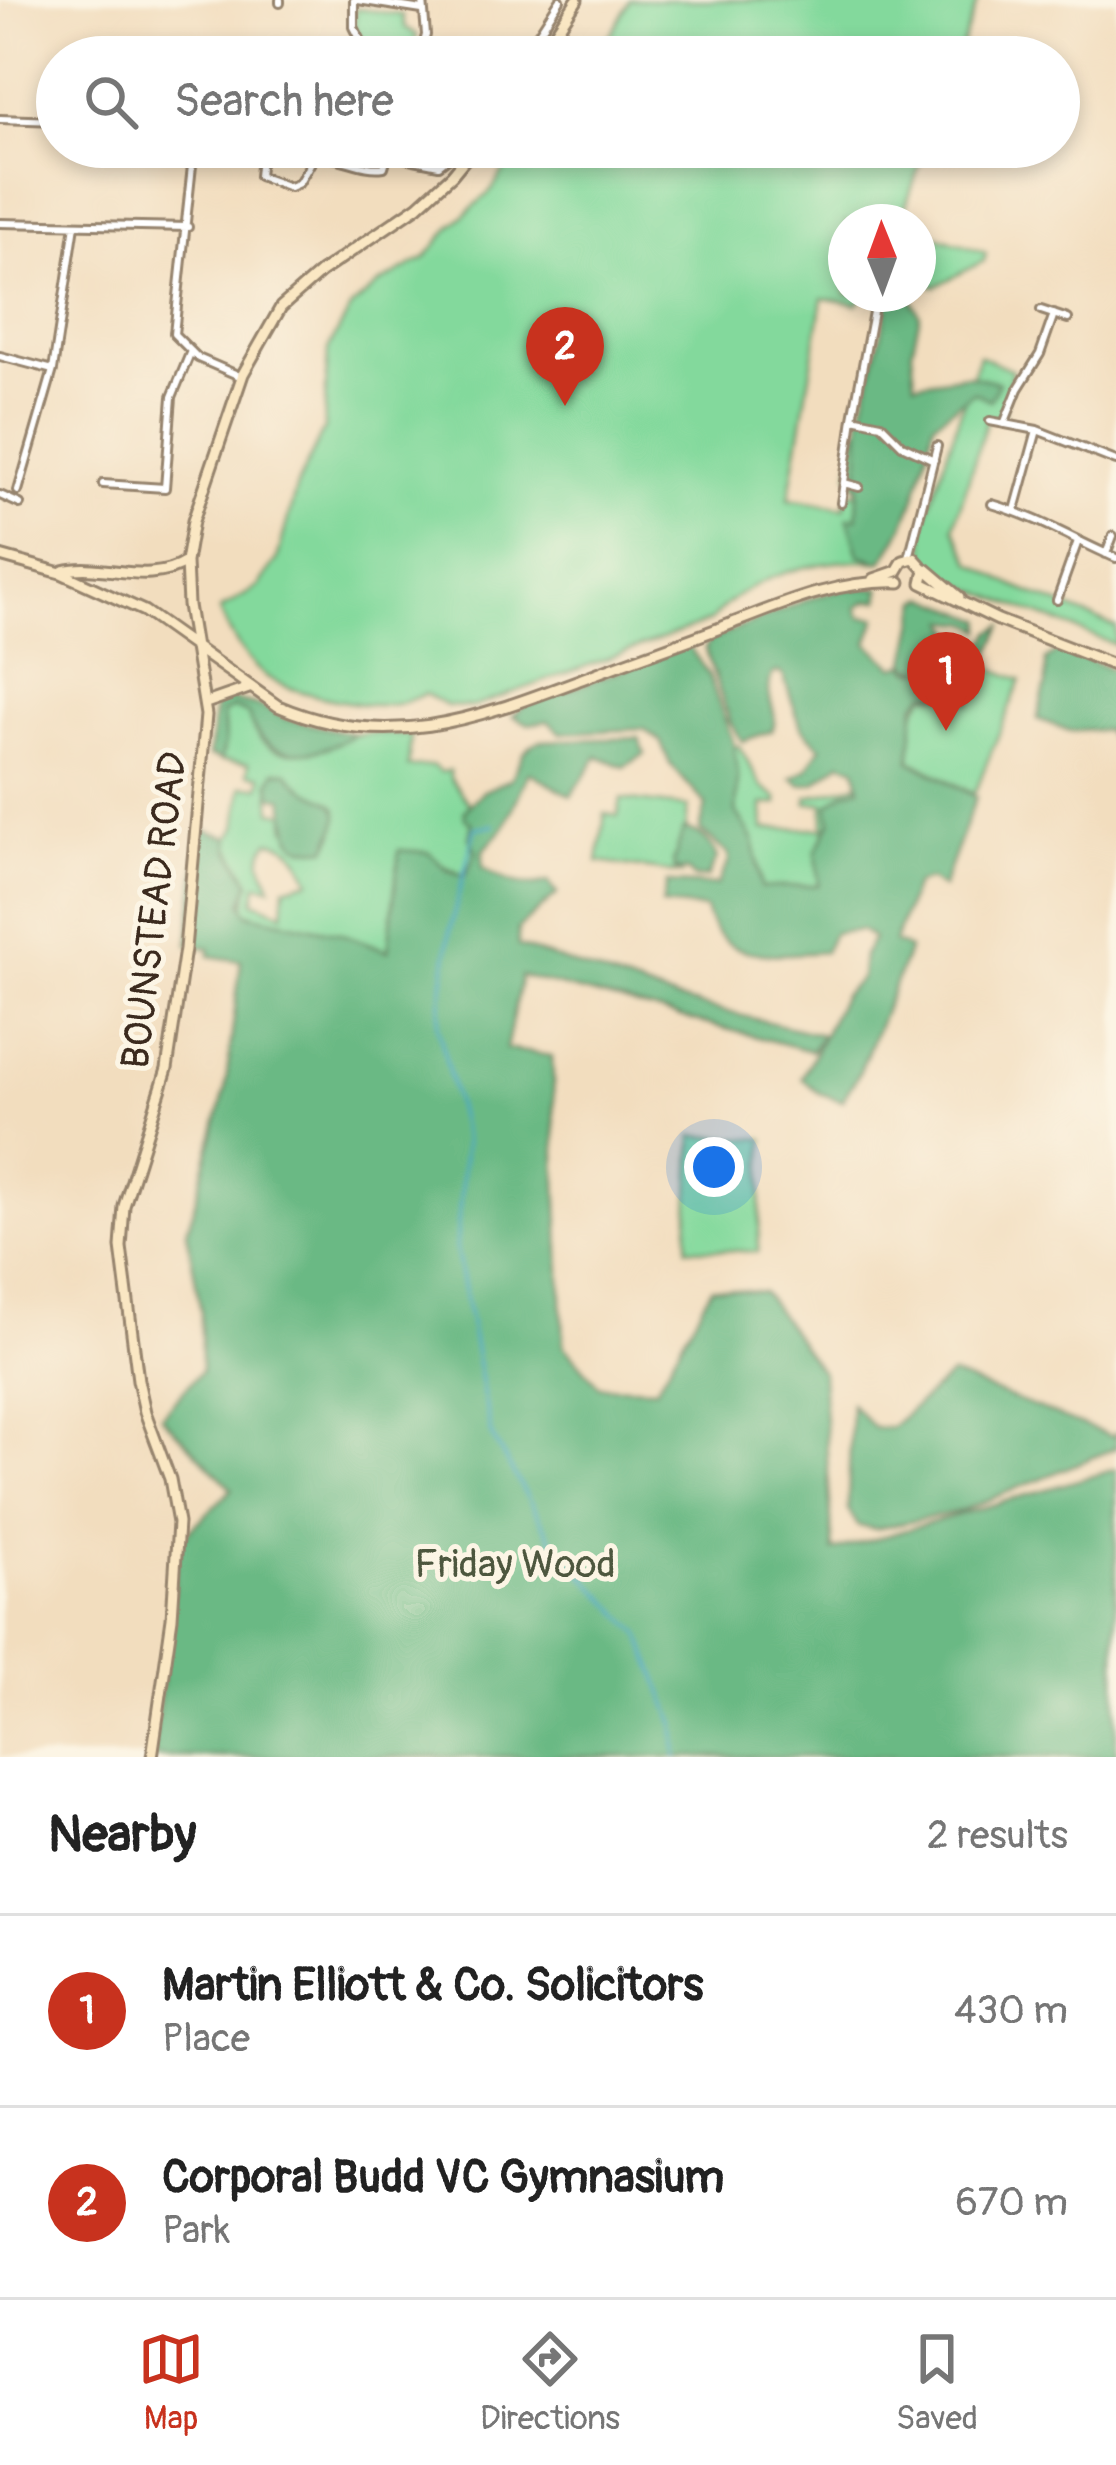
<!DOCTYPE html>
<style>
body{margin:0;font-family:Pangolin,sans-serif;background:#f2f2f2;color:#222}
.compass{position:absolute;left:828px;top:204px;width:108px;height:108px;border-radius:50%;background:#fff;box-shadow:0 6px 18px #0003;rotate:359deg}
.you{position:absolute;left:714px;top:1167px;width:42px;height:42px;margin:-30px;border:9px solid #fff;border-radius:50%;background:#1a73e8;box-shadow:0 0 0 18px #1a73e833}
.badge{display:grid;place-items:center;width:78px;height:78px;border-radius:50%;background:#c8321e;color:#fff;font-size:39px;font-weight:700}
.pin{position:absolute;translate:-50% -99px;filter:drop-shadow(0 3px 6px #0008)}
.pin::after{content:'';position:absolute;top:63px;width:42px;height:36px;background:inherit;clip-path:polygon(0 0,100% 0,50% 100%)}
.list{margin:0;padding:0;list-style:none}
h2{display:flex;justify-content:space-between;align-items:center;height:156px;margin:0;padding:0 48px;font-size:51px}
h2 small{font-size:39px;font-weight:400;color:#767676}
.list li{display:grid;grid-template-columns:78px 1fr auto;gap:36px;align-items:center;box-sizing:border-box;height:192px;padding:0 48px;border-top:3px solid #e0e0e0}
.list b{display:block;font-size:45px;white-space:nowrap}
.list p{margin:0;font-size:39px;white-space:nowrap;color:#767676}
.list em{font-size:39px;font-style:normal;color:#767676}
.icon{flex:none;width:66px;height:66px;fill:none;stroke:currentColor;stroke-width:2;stroke-linecap:round;stroke-linejoin:round}
.map{position:relative;flex:none;width:1116px;height:1757px;overflow:hidden}
.search{position:absolute;background:#fff;box-shadow:0 6px 18px #0003;left:36px;right:36px;top:36px;height:132px;display:flex;align-items:center;gap:30px;box-sizing:border-box;padding:0 42px;border-radius:66px;color:#767676;font-size:45px}
.sheet{height:540px;background:#fff}
nav{display:flex;justify-content:space-around;align-items:center;box-sizing:border-box;height:168px;border-top:3px solid #e0e0e0;background:#fff;font-size:33px;color:#767676}
nav a{display:grid;justify-items:center;gap:6px}
nav .on{color:#c8321e}
.map>svg:first-child{display:block}
.green{fill:#83d99c;stroke:#5f825d;stroke-width:3;fill-rule:evenodd}
.forest{fill:#6ab984;stroke:#527251;stroke-width:3}
.lines{fill:none;stroke-linecap:round;stroke-linejoin:round}
.stream{stroke:#49a7c8;stroke-width:3}
.street-casing{stroke:#96846e;stroke-width:12}
.secondary-casing{stroke:#96846e;stroke-width:15}
.street{stroke:#fff;stroke-width:6}
.secondary{stroke:#fae7c3;stroke-width:9}
.labels{text-anchor:middle;stroke-width:10;stroke-linejoin:round;paint-order:stroke}
.street-label{font-size:39px;fill:#3b2a1e;stroke:#fcf5e5}
.park-label{font-size:39px;fill:#4d563e;stroke:#fcf5e5}
</style>
<div class="map">
<svg width="1116" height="1757" viewBox="0 0 1116 1757">
<rect width="100%" height="100%" fill="#fcf5e5"/>
<filter id="ink" filterUnits="userSpaceOnUse"><feTurbulence type="fractalNoise" baseFrequency=".00833" numOctaves="2"/><feDisplacementMap in="SourceGraphic" scale="24" xChannelSelector="R" yChannelSelector="G"/><feConvolveMatrix kernelMatrix="1 2 1 2 8 2 1 2 1" color-interpolation-filters="sRGB"/></filter>
<filter id="wash" filterUnits="userSpaceOnUse"><feTurbulence type="fractalNoise" baseFrequency=".004" numOctaves="4" result="noise"/><feDisplacementMap in="SourceGraphic" scale="48" xChannelSelector="R" yChannelSelector="G"/><feGaussianBlur stdDeviation="2.7" result="paint"/><feColorMatrix in="noise" values="0 0 0 0 0 0 0 0 0 0 0 0 0 0 0 0 0 1.4 0 .05"/><feComposite in="paint" operator="in"/></filter>
<g filter="url(#wash)">
<rect width="100%" height="100%" fill="#f2ddbe"/>
<path class="green" d="M630 0H978L958 57H591L612 33Z
M356 8 402 15 405 27 417 35 409 57H369L354 26Z
M519 147H926L900 222H846V294H866L857 304 823 298 789 499 844 508 848 493 860 492 849 475 857 430 863 427 867 525 877 562C821 557 747 575 711 621L473 707 447 706 425 694C414 698 401 705 389 705 358 707 285 693 262 673 243 657 228 632 220 610L258 587 277 560 297 485 324 429 328 349 352 307 379 284 425 258 451 227 492 190Z
M918 230 986 253 984 261 936 286 918 283Z
M979 355 1012 370 1003 417 987 419 954 527 972 563 1013 586 1116 627V645L960 584 956 590 926 559 923 527Z
M984 665 1021 680 974 794 911 760C911 738 910 711 926 695L952 696 970 703Z
M233 708 248 714C263 771 313 751 352 736 367 730 394 736 411 735L408 767 433 766 440 772 450 771V778L469 804 465 811 472 823 469 837 476 852 466 877 439 863 389 951 340 933 263 919 243 910 250 883 227 842 237 827 242 786 260 787 261 776 248 773 249 763 221 760 225 742 223 713ZM270 783 335 833 327 848 286 828V813L272 811ZM269 841C294 843 299 859 310 880L285 887 283 913 254 901 257 885 271 887C265 866 254 862 269 841Z
M739 746 762 787 777 798 778 804H763L764 829 824 828V803H807L808 797 859 784 860 789 845 792 816 851 820 885 761 889 754 841 736 812 738 776 733 747Z
M621 799 688 807 682 874 598 862 605 814 618 816Z
M693 1136 764 1139 758 1252 687 1248Z"/>
<path class="forest" d="M891 294H909L920 315 912 350 915 383 967 375 999 382 990 400 974 392 934 422C924 468 912 526 881 562L859 555 848 518H857L861 417Z
M848 588H880V600L867 601 857 607 861 616 877 618 868 643 895 667 905 664 911 670H924L911 667 907 662 920 600 928 597 984 620 983 630 970 623 948 621 967 654 979 655 992 632 1003 626 968 701 952 694 926 693 916 703 910 761 976 797 942 888 929 880 915 884 894 942 909 949 859 1073 842 1101 819 1093 802 1078 843 995 861 978 863 955 873 939 862 930 833 933 824 952C780 954 719 966 705 909L662 905 667 883 717 885 729 862 728 854 700 830 706 805 670 764 660 741 644 729 561 733 548 721 529 724 513 716 524 706 688 645 708 674 733 741 738 776 736 812 754 841 761 888 819 885 816 851 831 822 828 805 845 792 860 788 856 768 841 762 815 783 802 785 792 778 807 769 821 747 801 727 783 675 778 672 772 674C762 701 781 710 772 731L742 741 731 724 705 649 710 640 814 597Z
M1061 649 1116 671V750L1106 730 1070 731 1037 719 1046 684V660Z
M224 698 263 707 286 719 354 734C319 759 261 763 248 714L233 708 223 713 225 742 221 760 209 756 215 706Z
M639 738 645 754 624 767 598 756 571 796 529 772 504 828 483 851V867C503 881 524 890 548 882L557 894 518 929V946L677 1000 822 1035 811 1051 521 976 506 1049 552 1056 564 1345 599 1386 656 1388 712 1287 763 1292 822 1373 833 1551 1116 1469V1757H152L179 1541 232 1489 161 1416 201 1371V1312L187 1231 225 1091 241 961 210 956V948L188 945 201 829 229 837 230 850 250 883 242 903 248 914 340 933 388 951 399 850 429 852 447 870 465 876 476 852 469 837 472 823 465 818 464 811 482 792 510 779C521 763 519 751 539 741Z
M275 771 288 772C314 811 359 786 327 848 282 854 292 828 283 798L272 796 270 783Z
M683 830C700 830 712 844 717 858L708 877 694 878 688 871H676L673 863Z
M951 1375 1113 1437 1116 1433V1448L961 1511 876 1529 858 1526 848 1509 851 1404 874 1428H890Z"/>
<g class="lines">
<path class="stream" d="M494 825 475 828 450 930 438 1026 465 1142 456 1247 491 1435 557 1548 640 1634 675 1723 677 1757"/>
</g>
</g>
<g filter="url(#ink)">
<g class="lines">
<defs>
<path id="street" d="M354 0V27L368 55
M358 0 422 10
M280 3V0
M420 57 426 35 423 0
M523 57 560 0
M0 119 57 121
M194 147 174 334 198 358 242 377
M262 147 259 176 290 187 299 183 313 159C338 152 359 171 384 167L390 147
M389 155 439 165 462 147
M0 223 188 227
M891 296 875 301 853 418 881 424 902 445 934 460
M1041 310 1068 319
M0 356 53 370
M990 421 1037 430 1116 461
M1004 424 1018 389 1040 354 1054 314
M844 483 859 487
M103 484 165 488 172 397 191 351
M18 491 53 370 75 225
M0 495 20 504
M841 503 853 418
M992 504C1037 517 1074 540 1116 558
M1015 510 1037 430
M1106 554 1113 536
M909 558 937 446
M1057 600 1078 541"/>
<path id="secondary" d="M539 57 577 0
M0 556 61 573 144 611 278 706C390 754 480 717 587 677 636 658 685 642 733 623 789 601 840 580 900 582
M926 569 959 597
M63 571C103 561 147 587 186 562
M874 579 897 571 903 561 914 558 925 570 922 583
M922 583 998 620 1116 666
M206 703 249 688
M152 1757 172 1618 178 1523 170 1479 145 1412 138 1380 121 1247 124 1206 167 1069 185 949 206 715 188 605 186 562 193 521 243 374 281 307 321 272 418 206 452 175 475 147"/>
</defs>
<use href="#street" class="street-casing"/>
<use href="#secondary" class="secondary-casing"/>
<use href="#street" class="street"/>
<use href="#secondary" class="secondary"/>
</g>
</g>
<g class="labels">
<g class="street-label">
<text transform="translate(153 910) rotate(-83)" y="14">BOUNSTEAD ROAD</text>
</g>
<g class="park-label">
<text x="515" y="1577">Friday Wood</text>
</g>
</g>
</svg>
<svg class="compass" viewBox="-18 -18 36 36"><path d="M0-13l5 13h-10z" fill="#e53935"/><path d="M0 13l5-13h-10z" fill="#767676"/></svg>
<div class="you"></div>
<div class="pin badge" style="left:946px;top:731px">1</div>
<div class="pin badge" style="left:565px;top:406px">2</div>
<div class="search"><svg class="icon" aria-label="search" viewBox="0 0 24 24"><circle cx="10" cy="10" r="6"/><path d="M15 15l6 6"/></svg>Search here</div>
</div>
<section class="sheet">
<h2>Nearby<small>2 results</small></h2>
<ul class="list">
<li><span class="badge">1</span><div><b>Martin Elliott &amp; Co. Solicitors</b><p>Place</p></div><em>430 m</em></li>
<li><span class="badge">2</span><div><b>Corporal Budd VC Gymnasium</b><p>Park</p></div><em>670 m</em></li>
</ul>
</section>
<nav>
<a class="on"><svg class="icon" aria-label="map" viewBox="0 0 24 24"><path d="M3 6l6-2 6 2 6-2v14l-6 2-6-2-6 2zM9 4v14M15 6v14"/></svg>Map</a>
<a><svg class="icon" aria-label="directions" viewBox="0 0 24 24"><path d="M12 3l9 9-9 9-9-9zM9 14v-3h6M13 9l2 2-2 2"/></svg>Directions</a>
<a><svg class="icon" aria-label="saved" viewBox="0 0 24 24"><path d="M7 4h10v16l-5-4-5 4z"/></svg>Saved</a>
</nav>
